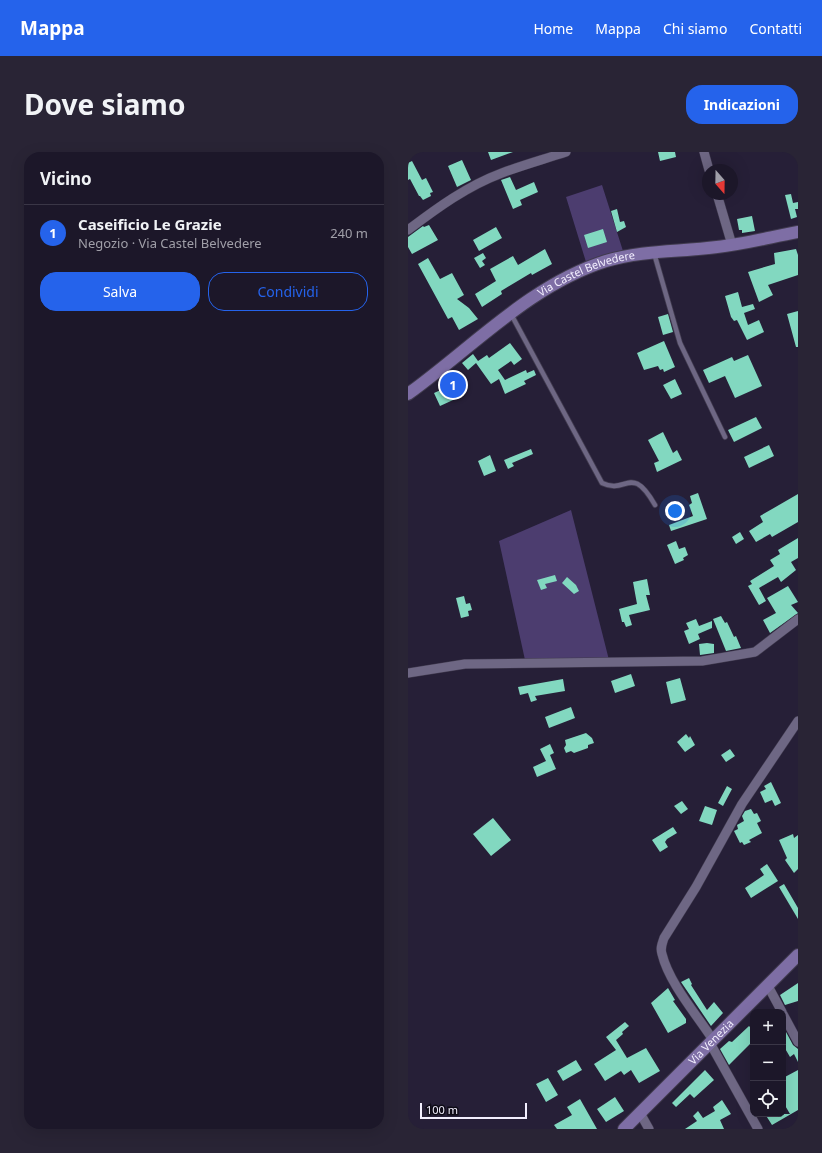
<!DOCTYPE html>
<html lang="it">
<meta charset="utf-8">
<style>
body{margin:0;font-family:"Noto Sans",sans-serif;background:#292435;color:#f1f3f6}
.controls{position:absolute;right:12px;bottom:12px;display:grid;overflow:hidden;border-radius:8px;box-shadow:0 4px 16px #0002}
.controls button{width:36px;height:36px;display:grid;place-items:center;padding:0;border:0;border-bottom:1px solid #3a3646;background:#1c1729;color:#f1f3f6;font:20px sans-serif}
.compass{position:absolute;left:294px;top:12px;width:36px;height:36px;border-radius:50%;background:#1c1729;box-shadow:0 4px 16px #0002;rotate:160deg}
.scale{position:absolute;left:12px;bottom:10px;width:107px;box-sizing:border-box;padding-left:4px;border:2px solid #f2eefe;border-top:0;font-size:11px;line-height:14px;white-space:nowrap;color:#f2eefe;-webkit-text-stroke:3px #0e0b16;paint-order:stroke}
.you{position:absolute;left:267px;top:359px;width:14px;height:14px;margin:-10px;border:3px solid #fff;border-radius:50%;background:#1a73e8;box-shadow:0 0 0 6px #1a73e833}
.badge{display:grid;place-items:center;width:26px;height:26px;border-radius:50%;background:#2563eb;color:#fff;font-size:13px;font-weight:700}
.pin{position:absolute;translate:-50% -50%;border:2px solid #fff;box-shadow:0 1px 4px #0006}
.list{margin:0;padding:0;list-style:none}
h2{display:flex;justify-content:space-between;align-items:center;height:52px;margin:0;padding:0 16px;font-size:17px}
h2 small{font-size:13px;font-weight:400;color:#a09fa8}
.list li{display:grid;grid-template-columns:26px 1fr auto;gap:12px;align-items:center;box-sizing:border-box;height:56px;padding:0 16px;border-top:1px solid #3a3646}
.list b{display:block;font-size:15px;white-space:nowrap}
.list p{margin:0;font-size:13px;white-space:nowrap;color:#a09fa8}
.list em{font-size:13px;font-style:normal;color:#a09fa8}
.actions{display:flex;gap:8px;padding:12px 16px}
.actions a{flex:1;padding:9px 0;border:1px solid #2563eb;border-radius:16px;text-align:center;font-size:14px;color:#2563eb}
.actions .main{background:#2563eb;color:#fff}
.icon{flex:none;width:22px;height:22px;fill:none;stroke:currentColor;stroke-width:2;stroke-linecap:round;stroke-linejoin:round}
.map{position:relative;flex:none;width:390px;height:977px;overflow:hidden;border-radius:16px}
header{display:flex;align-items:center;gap:24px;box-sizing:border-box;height:56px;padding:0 20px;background:#2563eb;color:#fff}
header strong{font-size:19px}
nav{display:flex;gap:22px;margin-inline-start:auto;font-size:14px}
.intro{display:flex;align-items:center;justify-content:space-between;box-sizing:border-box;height:96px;padding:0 24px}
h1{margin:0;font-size:28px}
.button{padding:10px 18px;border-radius:16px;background:#2563eb;color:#fff;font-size:14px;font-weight:700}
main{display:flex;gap:24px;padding:0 24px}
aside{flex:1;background:#1c1729;border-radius:16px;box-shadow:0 4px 16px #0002}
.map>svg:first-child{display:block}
.green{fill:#4c3d6f}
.building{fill:#82d8c0}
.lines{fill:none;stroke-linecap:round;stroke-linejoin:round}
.lane-casing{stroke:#413b4f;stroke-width:6}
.street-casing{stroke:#413b4f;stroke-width:10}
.secondary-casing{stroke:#413b4f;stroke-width:14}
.lane{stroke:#6e6784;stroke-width:4.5}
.street{stroke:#6e6784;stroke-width:9}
.secondary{stroke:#7e6ea5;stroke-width:12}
.labels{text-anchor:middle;stroke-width:4;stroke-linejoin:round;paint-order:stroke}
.street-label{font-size:11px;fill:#f2eefe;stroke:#0e0b16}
</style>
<header>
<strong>Mappa</strong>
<nav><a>Home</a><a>Mappa</a><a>Chi siamo</a><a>Contatti</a></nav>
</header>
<div class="intro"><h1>Dove siamo</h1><a class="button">Indicazioni</a></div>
<main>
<aside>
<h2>Vicino<small></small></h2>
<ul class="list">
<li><span class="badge">1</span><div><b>Caseificio Le Grazie</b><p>Negozio · Via Castel Belvedere</p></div><em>240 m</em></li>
</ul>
<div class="actions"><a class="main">Salva</a><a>Condividi</a></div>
</aside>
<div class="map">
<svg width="390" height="977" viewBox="0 0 390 977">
<rect width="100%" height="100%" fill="#261f37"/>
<path class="green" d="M194 33 215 99 178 110 158 45Z
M163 358 201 508H117L91 389Z"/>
<path class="building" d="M80 0H105L83 8Z
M250 0H267L268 5 252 9Z
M54 8 63 28 49 35 40 14Z
M4 9 14 28 18 26 25 40 22 41 23 44 15 48 12 44H11L2 27 0 28V11Z
M102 25 108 38 126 30 130 40 112 48 114 53 105 57 93 28Z
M383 42 385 51 390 50V57H387L389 65 383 67 377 43Z
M209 57 212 70 216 69 218 75 209 80 203 59Z
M344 64 347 79 334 81V78H331L329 67Z
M21 73 30 88 4 102 0 95V85L15 74 16 75Z
M88 75 94 86 71 99 65 88Z
M195 77 199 90 180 96 176 83Z
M137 97 144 112 124 123 123 121 93 139 94 142 74 155 67 142 88 129 82 117 105 104 110 113Z
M388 97 390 103V123L360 133 365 143 351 150 340 120 367 112 366 101Z
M75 101 78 106 74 109 77 113 72 116 66 106Z
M20 106 32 127 44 121 56 143 49 147 61 156 70 167 51 178 44 165 40 167 10 112Z
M330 140 334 155 345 152 347 157 336 161 340 173 351 168 356 180 339 188 329 168 326 169 323 165 317 144Z
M390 159V195H388L379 162Z
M260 162 265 180 255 183 250 165Z
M256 189 267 215 256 220 255 217 252 218 250 214 236 218 229 201Z
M102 191 114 207 106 213 103 209 90 218 97 228 118 218 119 221 126 218 128 223 116 229 118 232 97 242 91 227 83 232 68 211 60 218 54 211 65 202 70 209 79 203 81 206Z
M340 203 354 234 327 246 317 224 301 231 295 218 324 205 326 209Z
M267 227 274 242 263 247 255 233Z
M48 231 51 232 56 243 32 254 26 241Z
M348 265 354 276 326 290 320 278Z
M255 280 265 301 269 298 274 308 249 320 246 311 251 309 240 288Z
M361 293 366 304 341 316 336 305Z
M123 297 125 302 104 311 106 314 100 317 96 308Z
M82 303 88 319 76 324 70 309Z
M290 341 299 367 263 379 261 373 285 364 281 353 284 351 282 344Z
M390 342V370L364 385 362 382 348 390 341 379 355 370 352 364Z
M332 380 336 387 328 392 324 385Z
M390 386V406L383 410 388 418 373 430 370 425 351 436 358 449 351 453 340 434 344 432 342 429 366 414 362 408 372 402 370 398Z
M268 389 271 397 277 395 280 403 275 406 276 408 267 412 259 393Z
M147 423 149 429 137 432 139 436 133 438 129 428Z
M159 425 168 433 171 439 166 442 154 431Z
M239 427 242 443H238L242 458 221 463 224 473 218 475 216 470H214L211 457 229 452 225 430Z
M380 434 390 450 383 453 390 461 362 481 355 468 368 461 359 446Z
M56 444 58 452 62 451 64 458 60 459 61 464 53 466 48 446Z
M313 464 317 471 319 470 326 485 328 484 333 496 318 499 305 467Z
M288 467 291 474 304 469V476L290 482 292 487 281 492 276 479 281 477 278 471Z
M299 491 306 492V501L292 503 291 492Z
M223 522 227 534 207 541 203 529Z
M272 526 278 548 263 552 258 530Z
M155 527 157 539 127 544 129 548 123 550 120 541 112 543 110 535Z
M163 555 167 566 141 576 137 565Z
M178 581 184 586 186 591 180 593V596L166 601 163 599 158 601 156 596 158 593 157 588Z
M278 582 281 586 282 584 287 593 277 600 269 590Z
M142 592 146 601 142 603 148 617 129 625 125 615 138 609 132 597Z
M322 597 327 604 318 610 313 603Z
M363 630 373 651 367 654 364 648 357 651 352 640 358 637 356 634Z
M319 634 324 637 315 654 310 651Z
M274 649 280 657 273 662 266 654Z
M297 654 309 658 304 673 291 669Z
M343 657 346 662 349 661 353 669 349 671 354 681 341 688 343 690 336 693 334 690 332 691 326 679 330 677 329 673 336 669 334 664 337 659Z
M85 666 103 688 83 704 65 682Z
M265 675 269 681 259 687 257 690 260 695 252 700 244 688Z
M385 682 386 686 390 683V717L386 721 377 708 379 706 371 688Z
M359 712 370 729 343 746 337 736 356 723 352 717Z
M376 732 390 756V767L371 735Z
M281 826 284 832 283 833 299 858 306 850 315 861 303 874 273 830Z
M390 831V849L377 853 372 843Z
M260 836 267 848 265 849 278 867V871L260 881 243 851Z
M217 870 221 874 214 880 215 882 208 888 219 906 238 896 252 919 231 931 223 918 216 923 213 919 197 929 186 912 208 898 198 885Z
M341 874 345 878V889L321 913 312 897 321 889 324 890Z
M378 880 385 893 390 897V910L386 902 382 905 375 893V881Z
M168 908 174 918 155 929 149 919Z
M297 918 306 928 286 946 282 942 268 955 264 951Z
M390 918V958L364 973 357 962H382L375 950V926Z
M140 926 150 943 138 950 128 932Z
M207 945 216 959 198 970 189 957Z
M172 947 189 977H149L146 973 164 963 159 955Z
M314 948 323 962 312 968 316 977H277L289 969 285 964 290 959 295 966 307 959 305 955Z"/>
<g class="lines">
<defs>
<path id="lane" d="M246 101 272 191 317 285
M103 162 194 331C219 343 223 311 247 353"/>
<path id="street" d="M296 0 301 18
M309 42 324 93
M0 78C29 56 59 34 94 21 115 13 137 7 158 0
M0 521 57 512 294 509 347 500 390 467
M360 834 374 860
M375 862 390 890
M305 888C289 863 261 831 254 802 252 796 254 792 256 786L288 735 334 652 390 569
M302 891 350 977
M232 961 241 977"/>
<g id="secondary">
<path id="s1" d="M0 242C64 196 122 133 198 109 235 98 272 100 309 95 337 92 363 85 390 80"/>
<path id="s2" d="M216 977 390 803"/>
</g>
</defs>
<use href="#lane" class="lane-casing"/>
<use href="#street" class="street-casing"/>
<use href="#secondary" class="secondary-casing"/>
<use href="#lane" class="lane"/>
<use href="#street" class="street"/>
<use href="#secondary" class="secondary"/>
</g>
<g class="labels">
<g class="street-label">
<text dy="4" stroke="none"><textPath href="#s1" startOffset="217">Via Castel Belvedere</textPath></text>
<text dy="4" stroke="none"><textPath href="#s2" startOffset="123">Via Venezia</textPath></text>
</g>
</g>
</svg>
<div class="controls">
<button>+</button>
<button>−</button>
<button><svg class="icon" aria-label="locate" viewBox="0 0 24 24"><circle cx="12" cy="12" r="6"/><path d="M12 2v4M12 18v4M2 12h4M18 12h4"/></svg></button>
</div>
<svg class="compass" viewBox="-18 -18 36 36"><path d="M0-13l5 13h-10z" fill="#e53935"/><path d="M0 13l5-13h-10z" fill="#a09fa8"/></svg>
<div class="scale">100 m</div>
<div class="you"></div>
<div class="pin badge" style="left:45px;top:233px">1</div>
</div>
</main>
